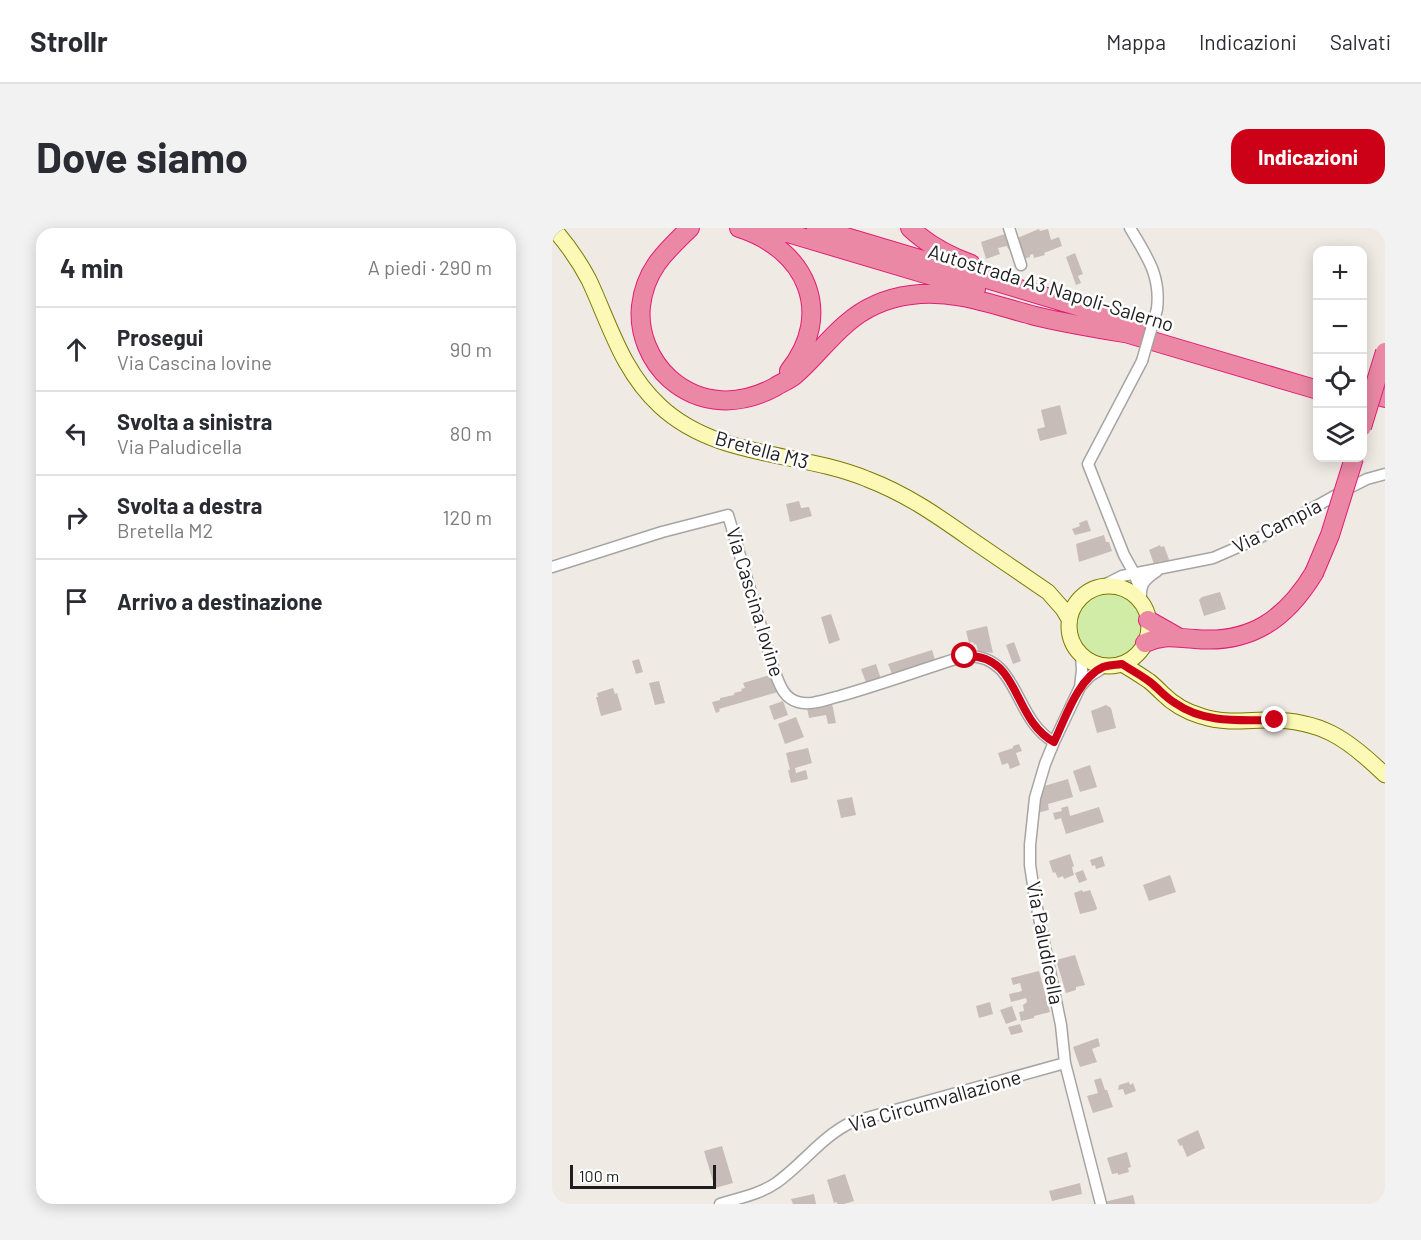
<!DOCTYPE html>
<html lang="it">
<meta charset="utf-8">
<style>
body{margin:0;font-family:Barlow,sans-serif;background:#f2f2f3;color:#2b2b33}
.controls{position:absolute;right:18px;top:18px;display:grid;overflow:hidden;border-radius:12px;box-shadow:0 3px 15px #0003}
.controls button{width:54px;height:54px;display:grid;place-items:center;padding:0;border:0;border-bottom:2px solid #e1e1e2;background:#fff;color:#2b2b33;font:30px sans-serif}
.scale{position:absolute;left:18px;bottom:15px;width:146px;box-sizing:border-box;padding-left:6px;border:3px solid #1e1e1e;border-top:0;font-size:16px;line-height:21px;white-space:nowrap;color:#1e1e1e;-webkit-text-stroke:4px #fff;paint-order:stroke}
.stop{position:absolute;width:18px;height:18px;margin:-14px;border:4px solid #cc0016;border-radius:50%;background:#fff}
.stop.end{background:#cc0016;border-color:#fff;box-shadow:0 2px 6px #0008}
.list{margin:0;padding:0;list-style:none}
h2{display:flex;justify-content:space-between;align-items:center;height:78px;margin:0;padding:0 24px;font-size:26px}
h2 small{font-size:20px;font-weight:400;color:#7c7c81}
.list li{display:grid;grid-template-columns:39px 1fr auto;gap:18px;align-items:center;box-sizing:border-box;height:84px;padding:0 24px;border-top:2px solid #e1e1e2}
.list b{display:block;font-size:22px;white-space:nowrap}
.list p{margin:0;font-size:20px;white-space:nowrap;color:#7c7c81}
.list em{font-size:20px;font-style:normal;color:#7c7c81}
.icon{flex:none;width:33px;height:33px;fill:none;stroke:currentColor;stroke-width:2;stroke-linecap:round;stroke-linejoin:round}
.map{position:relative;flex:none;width:833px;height:976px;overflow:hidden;border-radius:18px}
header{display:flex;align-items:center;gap:36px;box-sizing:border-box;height:84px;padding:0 30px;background:#fff;border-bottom:2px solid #e1e1e2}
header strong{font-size:28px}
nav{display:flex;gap:33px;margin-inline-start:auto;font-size:21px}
.intro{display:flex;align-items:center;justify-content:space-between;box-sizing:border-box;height:144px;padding:0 36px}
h1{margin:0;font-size:42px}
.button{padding:15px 27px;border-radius:18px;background:#cc0016;color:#fff;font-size:21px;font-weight:700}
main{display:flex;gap:36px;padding:0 36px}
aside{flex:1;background:#fff;border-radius:18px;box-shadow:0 3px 15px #0003}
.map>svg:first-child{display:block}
.grass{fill:#d0eca7}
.building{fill:#c7bcb7}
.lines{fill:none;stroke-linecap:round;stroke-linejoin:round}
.street-casing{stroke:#a5a5a5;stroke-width:13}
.secondary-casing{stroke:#7a7a01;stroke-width:17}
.highway-casing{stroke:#e11d75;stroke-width:20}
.street{stroke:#fff;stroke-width:10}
.secondary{stroke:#fcf8b5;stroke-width:15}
.highway{stroke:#ea88a5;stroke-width:18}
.street-bridge-casing{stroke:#a5a5a5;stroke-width:13;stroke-linecap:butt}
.highway-bridge-casing{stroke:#e11d75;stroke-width:20;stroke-linecap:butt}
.street-bridge{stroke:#fff;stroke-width:10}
.highway-bridge{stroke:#ea88a5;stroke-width:18}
.route{stroke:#cc0016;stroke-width:8}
.labels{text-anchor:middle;stroke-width:5;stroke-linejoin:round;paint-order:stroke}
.street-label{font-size:20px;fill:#1e1e1e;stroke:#fff}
</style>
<header>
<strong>Strollr</strong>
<nav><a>Mappa</a><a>Indicazioni</a><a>Salvati</a></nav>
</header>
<div class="intro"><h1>Dove siamo</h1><a class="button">Indicazioni</a></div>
<main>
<aside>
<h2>4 min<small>A piedi · 290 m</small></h2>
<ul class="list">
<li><svg class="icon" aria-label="ahead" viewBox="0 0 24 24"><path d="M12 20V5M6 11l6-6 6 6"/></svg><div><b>Prosegui</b><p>Via Cascina Iovine</p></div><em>90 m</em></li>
<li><svg class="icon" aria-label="left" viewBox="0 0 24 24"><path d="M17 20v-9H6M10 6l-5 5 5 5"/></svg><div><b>Svolta a sinistra</b><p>Via Paludicella</p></div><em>80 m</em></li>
<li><svg class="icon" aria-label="right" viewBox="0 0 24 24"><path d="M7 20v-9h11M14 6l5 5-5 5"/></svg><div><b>Svolta a destra</b><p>Bretella M2</p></div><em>120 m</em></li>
<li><svg class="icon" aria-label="arrive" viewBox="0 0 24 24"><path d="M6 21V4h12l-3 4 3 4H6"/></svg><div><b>Arrivo a destinazione</b></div></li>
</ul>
</aside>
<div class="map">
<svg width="833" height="976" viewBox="0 0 833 976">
<rect width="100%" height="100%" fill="#f0eae4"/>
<path class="grass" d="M524 398a33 33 0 1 1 66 0a33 33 0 1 1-66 0Z"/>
<path class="building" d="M487 1 488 3 496 1 499 12 507 9 510 18 492 25 493 27 482 30 481 26 478 27V29L472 31 463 11Z
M456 5 461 20 456 21 455 18 446 20 448 26 434 31 429 14Z
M523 25 531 46 526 48 529 55 524 57 514 29Z
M508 177 515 206 488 213 485 201 493 199 489 182Z
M247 273 249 280 257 279 260 288 238 294 234 276Z
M535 292 539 303 523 307 520 301 528 298 527 295Z
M552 307 554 314H557L560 323 527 334 524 316Z
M608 317 609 319 612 318 618 334 612 336 610 333 602 336 597 322Z
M668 364 674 381 652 388 647 372 650 369Z
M279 386 288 412 277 416 269 389Z
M435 398 441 425 426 423 424 416 422 417 421 414 417 415 414 403Z
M462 414 469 433 461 436 454 417Z
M380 422 383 432 340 446 336 436Z
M87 431 91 444 84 446 80 433Z
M324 436 329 451 315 457 309 441Z
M221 446 226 464 167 481 168 483 164 485 160 474 168 472V470L182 467V465L190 463 189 461 193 460 191 455Z
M107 453 113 475 103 477 97 455Z
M61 460 63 466 65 465 70 482 49 488 44 469H46L45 465Z
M231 473 236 487 222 492 217 478Z
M280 475 284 495 276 496 274 487 257 490 255 480Z
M554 477 559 480 564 500 545 505 539 483Z
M244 489 252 509 233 516 226 496Z
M467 516 470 523 464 525 468 537 458 541 456 535 450 537 446 525 461 520V518Z
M256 520 260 535 243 540 244 545 254 542 256 551 239 555 236 542H238L234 525Z
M538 537 545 559 528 564 521 543Z
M516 551 521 569 496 576 497 582 485 585 492 558Z
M300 569 304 587 289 590 285 572Z
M516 578 518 588 547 579 552 594 514 606 509 590 503 592 501 585 510 583 509 580Z
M518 626 522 638 520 639 522 647 512 651 511 648 506 650 503 644 501 645 497 633Z
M550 628 553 638 544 641 543 637 540 638 538 632Z
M531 642 535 652 527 655 523 645Z
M618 647 624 664 597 673 591 657Z
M530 662 531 664 538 662 545 680 544 682 528 686 522 665Z
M523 727 533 757 524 759V762L514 765 504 732Z
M487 743 498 784 482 788V790L469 793 467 784 472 783 471 777 475 774 474 770 459 774 457 766 470 763 468 755 461 757 459 750Z
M438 774 441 786 427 790 424 778Z
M460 778 465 792 454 796 448 782Z
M468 796 471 804 459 807 456 799Z
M546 810 548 818 540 821 545 834 528 839 521 819Z
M549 850 553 862H555L561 879 541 885 535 868 546 865 542 852Z
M577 854 578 857 581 855 584 863 573 867 571 861 566 862 567 857Z
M646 902 653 920 635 929 630 917 628 918 625 912Z
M170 918 181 955 163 960 152 923Z
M575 924 579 939 576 940 577 944 566 947V945L560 946 555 930Z
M293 946 302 973 292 976H285V974L282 975 275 952Z
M528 955 530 966 500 973 497 963Z
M262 966 264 976H241L239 971Z
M581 967 583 976H552V974Z"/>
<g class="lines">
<defs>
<path id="street" d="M457 0 469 37
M578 0C595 29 609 47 605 81
M0 339 110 304 176 287 222 442C227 455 231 470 246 474 259 478 275 471 288 468 330 456 371 441 413 428 468 426 460 490 502 514
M548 359 570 348 661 330 707 310 797 260 815 251 833 246
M588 362 582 345 572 327 536 236 590 133
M589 375C588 357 590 353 605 343
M528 459 530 442 529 426
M168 976C187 970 208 966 224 955 251 936 270 908 300 894L513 835
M549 976 513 835 509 797 483 670 478 637V617L483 570 493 536 502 514 528 459 538 448 554 438"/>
<path id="secondary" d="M1 0C15 16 27 33 37 52 58 97 70 143 108 178 165 231 247 223 315 251 354 266 383 286 417 310 443 328 470 346 496 364L511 381 517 391
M517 398a40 40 0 1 1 80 0a40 40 0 1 1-80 0Z
M570 436C579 441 588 447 597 453 602 457 606 461 610 465 621 476 635 484 649 488 669 495 692 493 713 492 768 491 795 510 833 547"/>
<path id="highway" d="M138 0C113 24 93 42 89 78 86 105 98 133 118 151 149 178 188 178 223 159 229 155 237 152 243 147 261 132 275 112 294 96 312 80 335 70 359 67 402 61 441 77 483 88 512 95 542 100 572 105
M187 0C254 21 283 85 237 143
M219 0 424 61
M264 0 585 96
M358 0C375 16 397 28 419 36
M560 101 766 162
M810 163 833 170
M596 392 626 409
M593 415C612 406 623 410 643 411 699 416 734 391 762 345"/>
</defs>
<use href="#street" class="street-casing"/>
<use href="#secondary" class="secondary-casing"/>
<use href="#highway" class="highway-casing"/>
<use href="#street" class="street"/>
<use href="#secondary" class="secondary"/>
<use href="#highway" class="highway"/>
<defs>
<path id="street-bridge" d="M590 133 605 81"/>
<path id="highway-bridge" d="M810 199 833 124
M762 345 778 307 802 230"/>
</defs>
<use href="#street-bridge" class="street-bridge-casing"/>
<use href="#highway-bridge" class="highway-bridge-casing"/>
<use href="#street-bridge" class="street-bridge"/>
<use href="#highway-bridge" class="highway-bridge"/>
</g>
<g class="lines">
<path class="route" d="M413 428C469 426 459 490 502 514 513 491 526 450 551 439 557 437 564 437 570 436 579 442 589 447 598 454 606 460 613 469 623 475 653 496 688 492 723 492"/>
</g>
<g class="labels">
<g class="street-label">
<text transform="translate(499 60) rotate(17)" y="7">Autostrada A3 Napoli-Salerno</text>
<text transform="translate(210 222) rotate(15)" y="7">Bretella M3</text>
<text transform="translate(725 298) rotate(-27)" y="7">Via Campia</text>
<text transform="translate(203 374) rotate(73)" y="7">Via Cascina Iovine</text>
<text transform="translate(493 715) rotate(79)" y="7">Via Paludicella</text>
<text transform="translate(383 873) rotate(-16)" y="7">Via Circumvallazione</text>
</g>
</g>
</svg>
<div class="controls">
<button>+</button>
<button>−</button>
<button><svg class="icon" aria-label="locate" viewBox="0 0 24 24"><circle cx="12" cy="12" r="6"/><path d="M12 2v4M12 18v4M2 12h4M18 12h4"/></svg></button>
<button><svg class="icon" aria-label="layers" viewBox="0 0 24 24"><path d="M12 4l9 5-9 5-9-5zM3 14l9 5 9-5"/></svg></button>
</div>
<div class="scale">100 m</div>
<div class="stop" style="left:413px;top:428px"></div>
<div class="stop end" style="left:723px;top:492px"></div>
</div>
</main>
